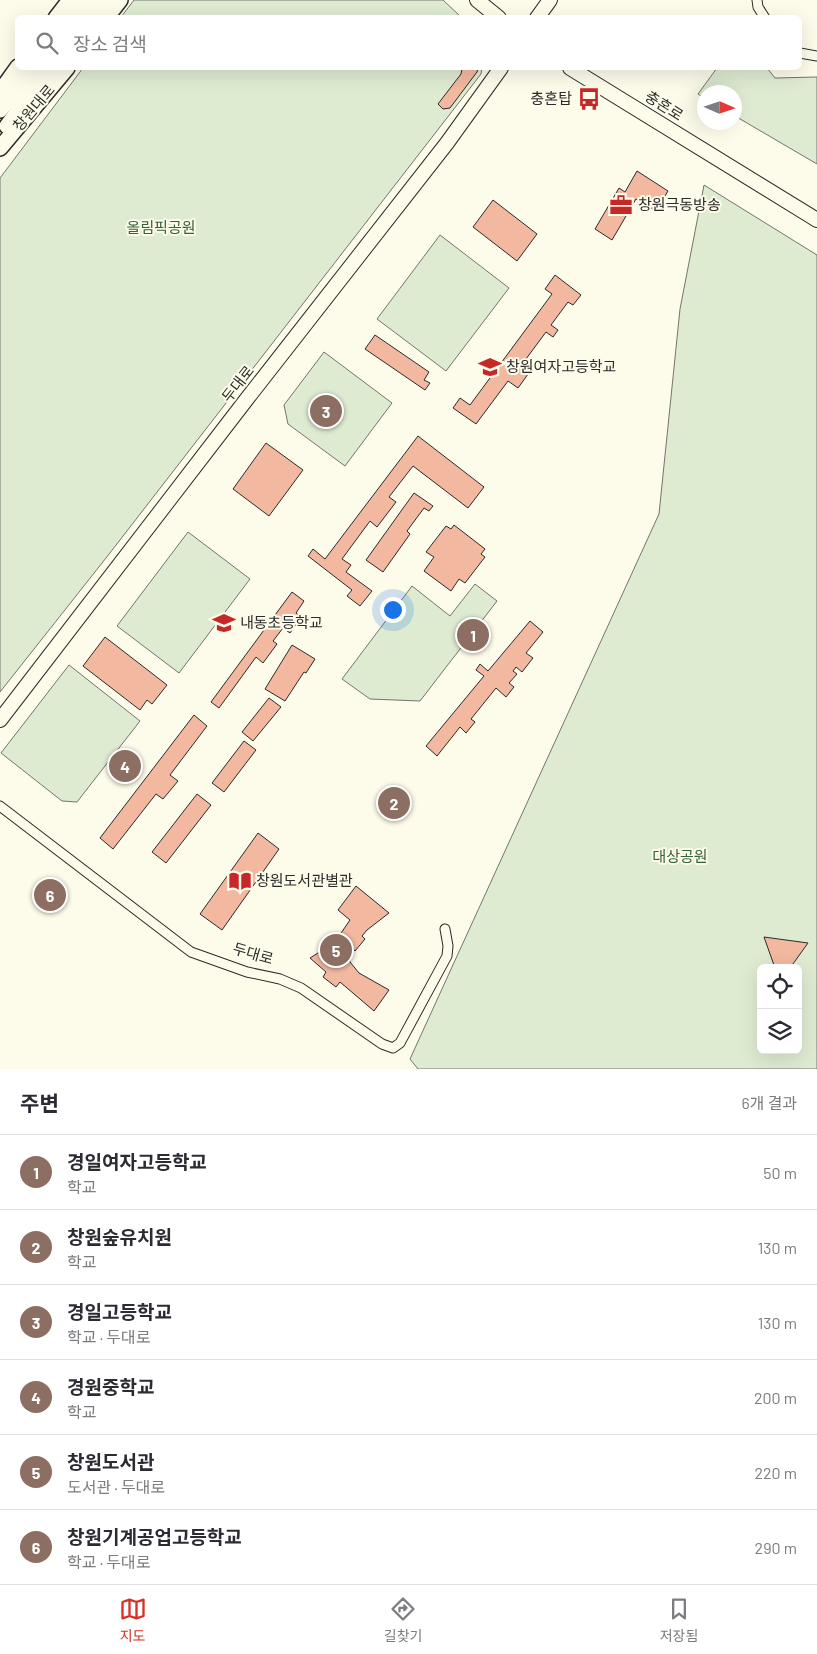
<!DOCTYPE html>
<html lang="ko">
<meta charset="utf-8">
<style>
body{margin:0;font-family:Barlow,"Noto Sans KR",sans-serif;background:#f2f2f3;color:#2b2b33}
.controls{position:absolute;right:15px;bottom:15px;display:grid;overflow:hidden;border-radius:8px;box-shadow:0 5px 20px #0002}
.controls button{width:45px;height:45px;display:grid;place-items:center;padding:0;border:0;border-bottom:1px solid #e1e1e2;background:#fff;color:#2b2b33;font:25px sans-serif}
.compass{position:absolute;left:697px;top:85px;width:45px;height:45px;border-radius:50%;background:#fff;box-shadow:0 5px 20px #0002;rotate:93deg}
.you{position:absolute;left:392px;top:609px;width:18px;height:18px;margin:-12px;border:4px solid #fff;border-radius:50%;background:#1a73e8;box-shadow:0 0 0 8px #1a73e833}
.badge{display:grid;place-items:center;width:32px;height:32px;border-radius:50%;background:#d93025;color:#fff;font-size:16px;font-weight:700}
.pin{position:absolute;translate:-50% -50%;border:2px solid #fff;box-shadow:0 1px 5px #0006}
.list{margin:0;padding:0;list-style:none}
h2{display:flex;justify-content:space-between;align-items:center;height:65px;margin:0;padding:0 20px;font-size:21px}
h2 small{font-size:16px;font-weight:400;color:#7c7c81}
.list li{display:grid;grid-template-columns:32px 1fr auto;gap:15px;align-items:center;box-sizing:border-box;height:75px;padding:0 20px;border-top:1px solid #e1e1e2}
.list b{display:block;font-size:19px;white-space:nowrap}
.list p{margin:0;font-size:16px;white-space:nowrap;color:#7c7c81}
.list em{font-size:16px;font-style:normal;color:#7c7c81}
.icon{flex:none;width:28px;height:28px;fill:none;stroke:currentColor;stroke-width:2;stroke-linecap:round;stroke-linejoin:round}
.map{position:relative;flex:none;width:817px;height:1069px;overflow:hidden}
.search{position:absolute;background:#fff;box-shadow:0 5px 20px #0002;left:15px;right:15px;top:15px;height:55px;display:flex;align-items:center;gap:12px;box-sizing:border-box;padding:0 18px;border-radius:8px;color:#7c7c81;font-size:19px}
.sheet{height:515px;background:#fff}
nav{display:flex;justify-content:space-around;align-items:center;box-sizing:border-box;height:70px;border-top:1px solid #e1e1e2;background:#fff;font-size:14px;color:#7c7c81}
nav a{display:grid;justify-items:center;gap:2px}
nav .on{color:#d93025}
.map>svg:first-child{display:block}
.green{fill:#deebd1;stroke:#74746e;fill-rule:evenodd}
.building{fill:#f2b8a0;stroke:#2b2b2b}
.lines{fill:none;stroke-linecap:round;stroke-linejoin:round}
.street-casing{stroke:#2b2b2b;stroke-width:11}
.secondary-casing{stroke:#2b2b2b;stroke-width:16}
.primary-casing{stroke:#2b2b2b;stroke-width:18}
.street{stroke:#fdfbea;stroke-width:9}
.secondary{stroke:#fdfbea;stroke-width:14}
.primary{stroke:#fdfbea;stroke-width:15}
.labels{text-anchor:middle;stroke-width:4;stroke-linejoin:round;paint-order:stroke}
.poi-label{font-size:15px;fill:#2b2b2b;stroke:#fdfbea;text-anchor:start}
.street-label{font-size:15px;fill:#2b2b2b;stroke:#fdfbea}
.park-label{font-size:15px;fill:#34623c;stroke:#fdfbea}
</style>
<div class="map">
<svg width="817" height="1069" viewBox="0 0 817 1069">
<rect width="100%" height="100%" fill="#fdfbea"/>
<path class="green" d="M134 0H443L461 17H121Z
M83 68H482L481 74 106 558 0 692V178Z
M717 68H767L775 78 817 77V164L735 116 734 92H704V98L698 94Z
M704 185 817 255V1069H418L410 1059 659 514 680 309ZM761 968H798V1050H761Z
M440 235 509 288 446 371 377 319Z
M324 352 392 403 345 466 288 424 284 405Z
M188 532 250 579 179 673 117 626Z
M475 584 497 601 420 701 370 699 342 679 412 586 450 616Z
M69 665 140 721 77 802 62 801 1 753Z"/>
<path class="building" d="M462 68H478L477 72 450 108 443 109 438 104 461 74Z
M637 171 668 191 656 211 636 199 612 240 595 229 619 188 625 192Z
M493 200 537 234 517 261 473 227Z
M555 275 581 295 573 305 568 302 551 325 558 330 553 337 546 332 523 363 531 370 518 388 508 381 476 424 453 408 460 398 470 405 552 294 545 289Z
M375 335 429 372 424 380 430 383 425 390 365 349Z
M418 436 484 487 468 508 413 466 389 497 396 502 377 527 370 521 342 559 351 565 346 572 372 591 360 606 347 596 352 590 308 556 313 549 325 559Z
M266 443 303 470 269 516 233 489Z
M414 493 433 506 429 511 424 508 407 531 410 534 383 572 366 560Z
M454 525 485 549 481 554 485 557 465 583 459 579 451 591 424 571 434 557 426 552 446 526 451 529Z
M292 592 304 601 296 613 301 617 290 633 283 628 273 641 277 644 263 663 256 657 219 708 211 702Z
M530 621 543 632 526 653 533 658 522 672 516 667 513 671 517 674 509 683 514 687 506 697 496 688 471 719 475 722 466 733 460 727 437 756 426 746 484 676 476 670 480 664 488 671Z
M105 637 167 685 152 704 147 700 140 710 83 666Z
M292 645 315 659 306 673 304 672 285 701 265 689Z
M269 698 281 707 253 741 242 732Z
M194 715 207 726 170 775 178 781 163 799 156 794 113 849 100 838Z
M244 741 256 750 224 792 212 783Z
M197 794 211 805 166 863 152 852Z
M258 833 279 849 222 930 200 914Z
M356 886 389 913 367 930 362 936 365 939 355 951 353 949 350 951 349 956 350 962 359 973 389 990 374 1011 340 982 336 987 323 977 326 972 310 958 318 953 336 934 339 936 350 920 338 910Z
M764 937 808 943 790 968H775Z"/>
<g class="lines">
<defs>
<path id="street" d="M757 0 758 7 765 18
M800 53 817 56
M0 806 191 952 247 972 280 979 301 988 382 1044 393 1048 400 1043 447 956 448 946 445 929"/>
<path id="secondary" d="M477 0 499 18
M537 18 550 0
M570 68 817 220
M0 720 246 400 447 143 501 68"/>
<path id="primary" d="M56 18 70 0
M73 18 86 0
M90 18 103 0
M106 18 120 0
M0 92 18 67
M0 110 34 68
M7 126 51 68
M0 148 67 68"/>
</defs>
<use href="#street" class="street-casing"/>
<use href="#secondary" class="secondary-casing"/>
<use href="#primary" class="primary-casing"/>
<use href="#street" class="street"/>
<use href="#secondary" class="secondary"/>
<use href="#primary" class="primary"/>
</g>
<defs>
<symbol id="bus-bare" viewBox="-9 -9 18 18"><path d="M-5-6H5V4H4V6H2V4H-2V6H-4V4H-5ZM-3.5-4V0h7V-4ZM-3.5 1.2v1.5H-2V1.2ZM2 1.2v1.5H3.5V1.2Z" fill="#c62828" stroke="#fdfbea" stroke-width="2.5" paint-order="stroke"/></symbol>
<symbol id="office-bare" viewBox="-9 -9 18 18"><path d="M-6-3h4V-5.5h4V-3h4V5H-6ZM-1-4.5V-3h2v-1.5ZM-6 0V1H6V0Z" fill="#c62828" stroke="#fdfbea" stroke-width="2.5" paint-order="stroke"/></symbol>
<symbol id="school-bare" viewBox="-9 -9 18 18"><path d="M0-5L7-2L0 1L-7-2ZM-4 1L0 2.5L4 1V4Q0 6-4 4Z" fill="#c62828" stroke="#fdfbea" stroke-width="2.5" paint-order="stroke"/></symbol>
<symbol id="library-bare" viewBox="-9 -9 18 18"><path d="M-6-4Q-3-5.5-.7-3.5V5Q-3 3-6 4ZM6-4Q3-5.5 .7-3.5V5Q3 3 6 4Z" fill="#c62828" stroke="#fdfbea" stroke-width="2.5" paint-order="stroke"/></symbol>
</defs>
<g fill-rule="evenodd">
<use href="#bus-bare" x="573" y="83" width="32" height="32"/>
<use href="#office-bare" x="605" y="189" width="32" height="32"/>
<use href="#school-bare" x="474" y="351" width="32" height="32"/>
<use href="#school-bare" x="208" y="607" width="32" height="32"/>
<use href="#library-bare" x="224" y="865" width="32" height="32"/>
</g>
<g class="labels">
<g class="poi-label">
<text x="572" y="104" text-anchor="end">충혼탑</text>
<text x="638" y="210">창원극동방송</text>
<text x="506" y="372">창원여자고등학교</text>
<text x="240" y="628">내동초등학교</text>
<text x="256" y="886">창원도서관별관</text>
</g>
<g class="street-label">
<text transform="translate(664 106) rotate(32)" y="5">충혼로</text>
<text transform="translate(34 108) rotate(-50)" y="5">창원대로</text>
<text transform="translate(238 384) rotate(-52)" y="5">두대로</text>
<text transform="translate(253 954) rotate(16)" y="5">두대로</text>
</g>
<g class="park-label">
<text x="161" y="233">올림픽공원</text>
<text x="680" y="862">대상공원</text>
</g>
</g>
</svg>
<div class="controls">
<button><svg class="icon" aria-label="locate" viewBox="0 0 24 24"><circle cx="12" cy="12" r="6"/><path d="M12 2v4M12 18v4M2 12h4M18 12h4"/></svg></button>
<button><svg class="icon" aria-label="layers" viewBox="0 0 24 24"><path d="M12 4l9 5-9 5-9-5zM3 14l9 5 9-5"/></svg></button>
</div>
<svg class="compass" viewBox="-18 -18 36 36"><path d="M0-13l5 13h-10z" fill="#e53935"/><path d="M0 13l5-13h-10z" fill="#7c7c81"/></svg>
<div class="you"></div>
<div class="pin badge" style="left:473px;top:635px;background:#8d6e63">1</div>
<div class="pin badge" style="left:394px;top:803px;background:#8d6e63">2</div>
<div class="pin badge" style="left:326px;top:411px;background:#8d6e63">3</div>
<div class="pin badge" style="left:125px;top:766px;background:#8d6e63">4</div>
<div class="pin badge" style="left:336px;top:950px;background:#8d6e63">5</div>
<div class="pin badge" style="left:50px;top:895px;background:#8d6e63">6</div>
<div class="search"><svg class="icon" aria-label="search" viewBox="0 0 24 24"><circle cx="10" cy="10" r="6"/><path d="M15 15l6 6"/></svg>장소 검색</div>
</div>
<section class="sheet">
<h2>주변<small>6개 결과</small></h2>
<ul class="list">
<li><span class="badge" style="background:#8d6e63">1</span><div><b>경일여자고등학교</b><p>학교</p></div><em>50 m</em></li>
<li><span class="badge" style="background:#8d6e63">2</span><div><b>창원숲유치원</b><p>학교</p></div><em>130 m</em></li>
<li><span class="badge" style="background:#8d6e63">3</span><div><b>경일고등학교</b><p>학교 · 두대로</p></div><em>130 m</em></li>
<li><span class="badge" style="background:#8d6e63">4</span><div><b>경원중학교</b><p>학교</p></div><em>200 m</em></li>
<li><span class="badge" style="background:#8d6e63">5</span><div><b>창원도서관</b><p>도서관 · 두대로</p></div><em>220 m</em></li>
<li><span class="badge" style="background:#8d6e63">6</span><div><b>창원기계공업고등학교</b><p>학교 · 두대로</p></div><em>290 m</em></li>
</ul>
</section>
<nav>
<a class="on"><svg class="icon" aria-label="map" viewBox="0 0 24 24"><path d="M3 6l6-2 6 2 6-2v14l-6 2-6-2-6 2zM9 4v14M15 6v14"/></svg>지도</a>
<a><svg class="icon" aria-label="directions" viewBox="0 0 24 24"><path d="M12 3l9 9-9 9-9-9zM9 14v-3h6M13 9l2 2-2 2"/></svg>길찾기</a>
<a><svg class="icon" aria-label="saved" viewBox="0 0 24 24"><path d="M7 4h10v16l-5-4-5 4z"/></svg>저장됨</a>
</nav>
